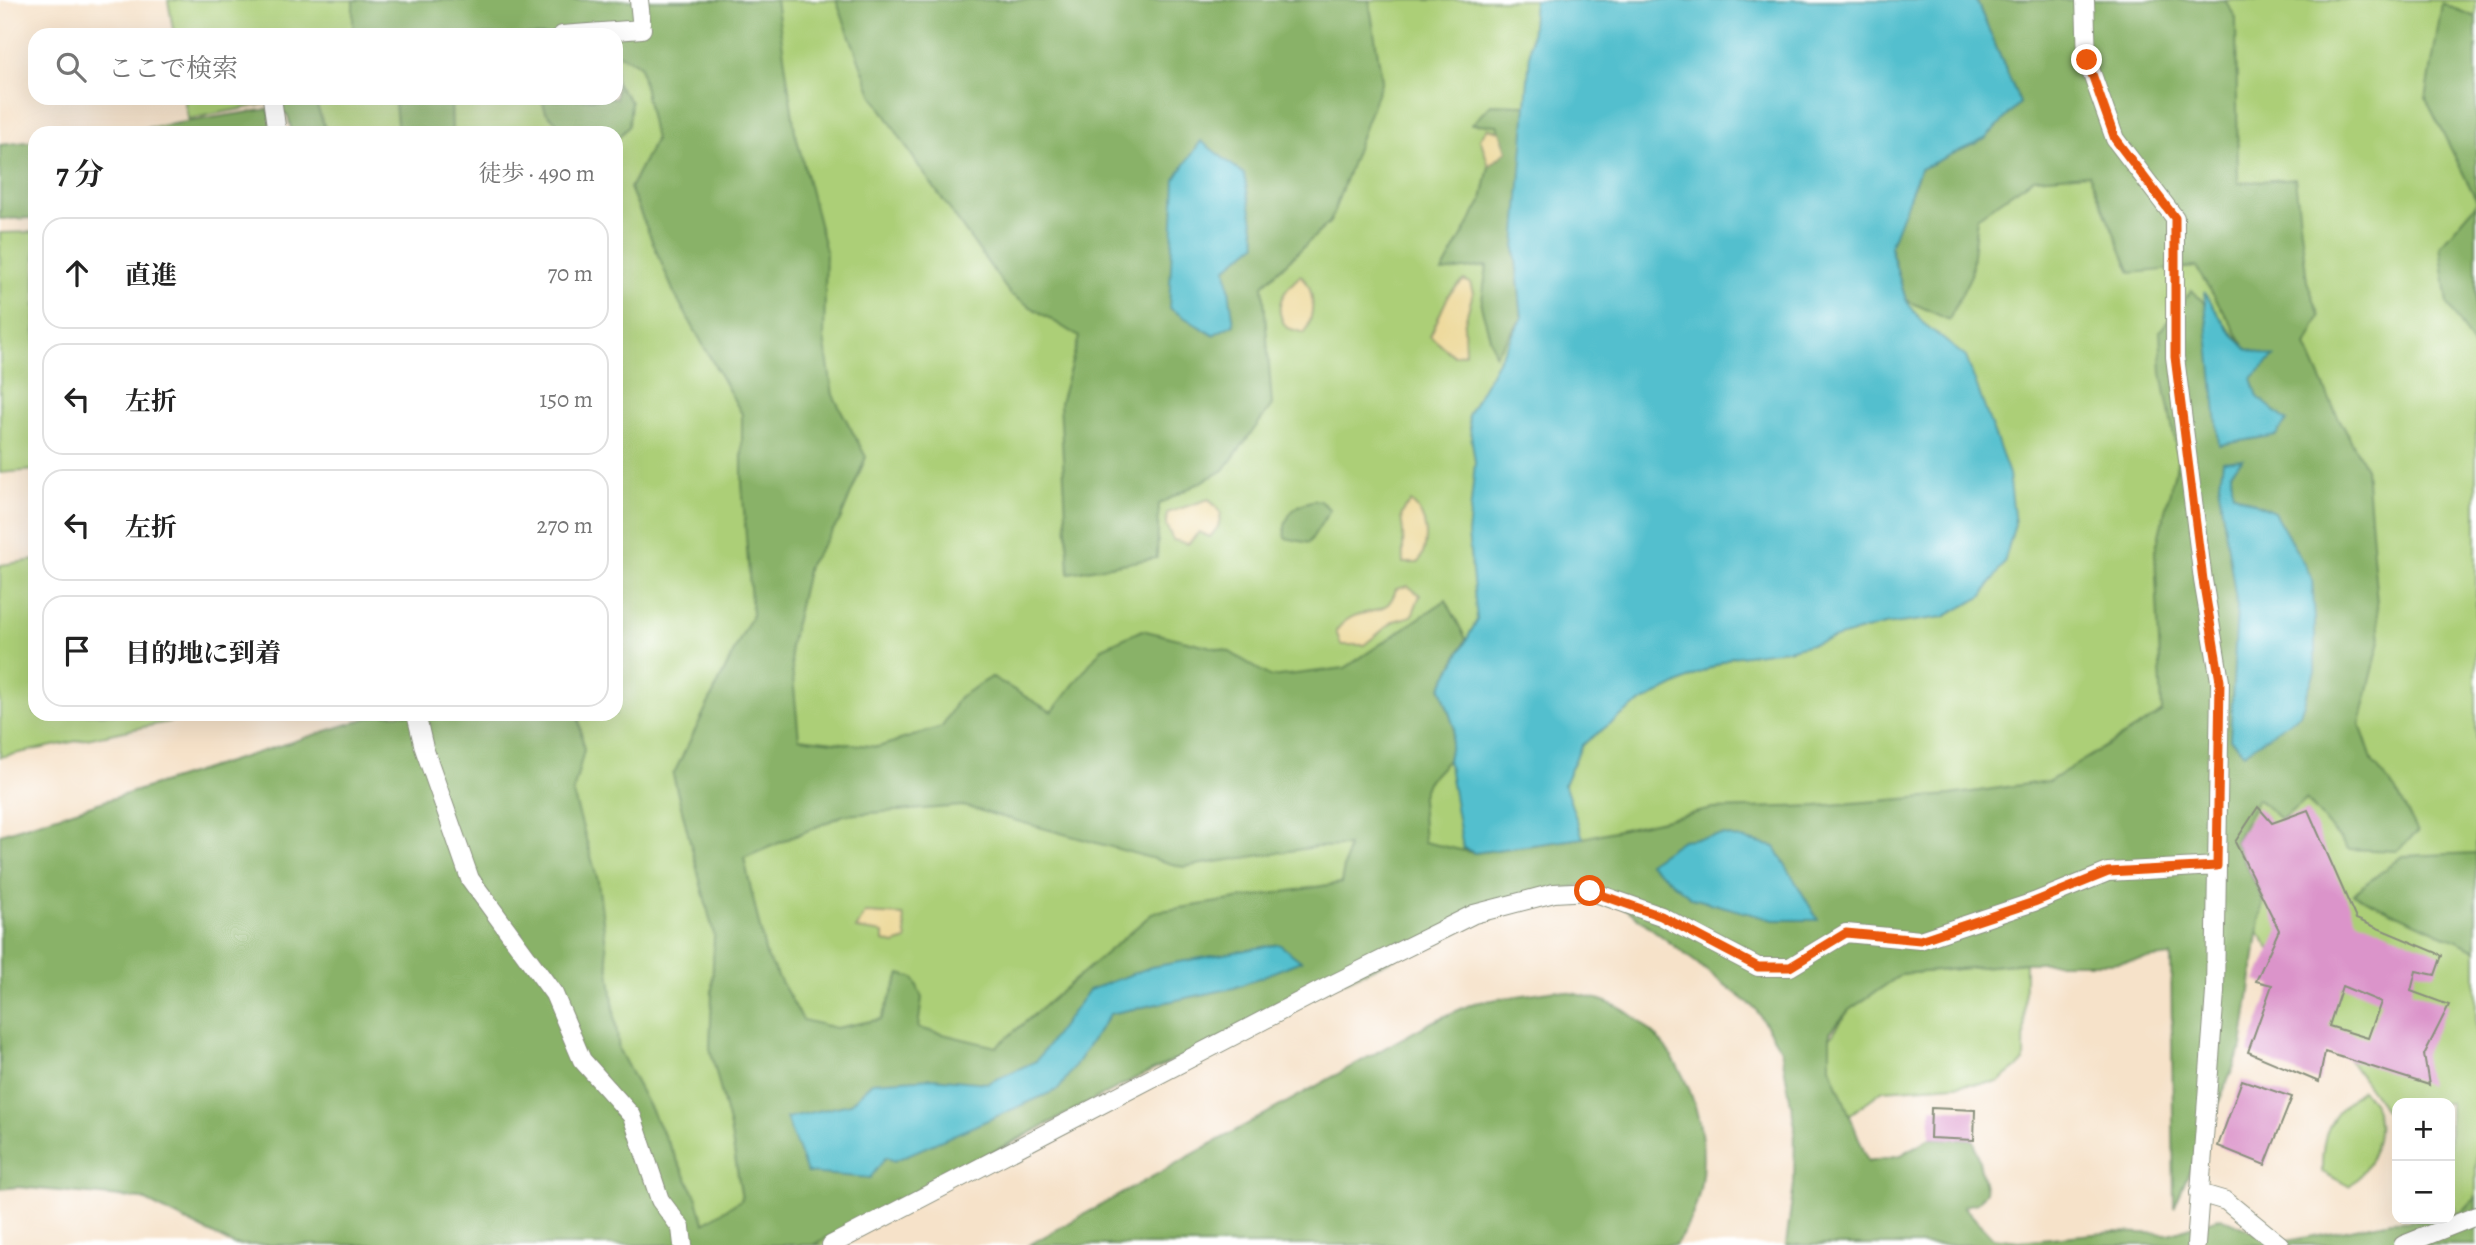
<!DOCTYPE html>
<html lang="ja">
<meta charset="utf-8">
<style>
body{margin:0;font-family:Alegreya,"Noto Serif JP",serif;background:#f6f6f6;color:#222}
.controls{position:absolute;right:21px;bottom:21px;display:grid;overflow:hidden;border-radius:14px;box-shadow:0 7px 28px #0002}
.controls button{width:63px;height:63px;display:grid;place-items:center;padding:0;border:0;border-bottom:2px solid #e0e0e0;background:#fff;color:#222;font:35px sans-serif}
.stop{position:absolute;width:21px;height:21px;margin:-16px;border:5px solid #ea580c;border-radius:50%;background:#fff}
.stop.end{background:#ea580c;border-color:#fff;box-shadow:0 2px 7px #0008}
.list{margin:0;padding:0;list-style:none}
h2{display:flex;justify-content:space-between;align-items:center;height:91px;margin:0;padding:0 28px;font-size:30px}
h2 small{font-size:23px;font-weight:400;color:#767676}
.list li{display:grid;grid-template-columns:46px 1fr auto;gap:21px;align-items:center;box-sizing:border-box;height:112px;margin:0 14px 14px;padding:0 14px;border:2px solid #e0e0e0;border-radius:21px}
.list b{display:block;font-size:26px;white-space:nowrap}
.list em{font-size:23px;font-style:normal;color:#767676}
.icon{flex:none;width:38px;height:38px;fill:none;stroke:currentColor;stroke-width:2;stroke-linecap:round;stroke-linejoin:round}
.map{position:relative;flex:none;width:2476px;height:1245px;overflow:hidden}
.search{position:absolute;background:#fff;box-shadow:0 7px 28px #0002;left:28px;top:28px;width:595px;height:77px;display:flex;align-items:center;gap:18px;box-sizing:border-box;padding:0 24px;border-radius:21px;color:#767676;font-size:26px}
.panel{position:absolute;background:#fff;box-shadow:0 7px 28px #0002;left:28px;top:126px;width:595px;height:595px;border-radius:21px}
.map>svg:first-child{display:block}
.green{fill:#accf77;stroke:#668656;stroke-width:2}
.forest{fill:#89b268;stroke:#54784e;stroke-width:2;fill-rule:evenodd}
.sand{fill:#eeda9e;stroke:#868c69;stroke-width:2}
.water{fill:#53bfce;stroke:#397e81;stroke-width:2}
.building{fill:#db94ca;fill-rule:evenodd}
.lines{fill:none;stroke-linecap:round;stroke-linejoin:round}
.minor-casing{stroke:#8a907e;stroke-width:20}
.minor{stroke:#fff;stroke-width:18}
.route{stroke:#ea580c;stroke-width:9}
</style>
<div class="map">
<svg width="2476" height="1245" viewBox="0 0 2476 1245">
<rect width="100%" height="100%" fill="#fff"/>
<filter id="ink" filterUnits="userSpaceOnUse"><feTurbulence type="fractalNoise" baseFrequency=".0143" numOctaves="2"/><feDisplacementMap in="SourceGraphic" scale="14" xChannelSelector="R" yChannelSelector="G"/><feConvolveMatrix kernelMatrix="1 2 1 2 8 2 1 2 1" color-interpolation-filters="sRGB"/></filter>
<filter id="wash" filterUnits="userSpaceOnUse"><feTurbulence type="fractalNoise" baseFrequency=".00686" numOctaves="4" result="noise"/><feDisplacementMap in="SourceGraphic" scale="28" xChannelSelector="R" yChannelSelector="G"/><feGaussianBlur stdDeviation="1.57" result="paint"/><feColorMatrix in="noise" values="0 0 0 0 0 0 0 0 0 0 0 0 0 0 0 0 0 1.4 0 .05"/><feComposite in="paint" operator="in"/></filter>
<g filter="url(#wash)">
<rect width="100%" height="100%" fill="#f6e2c9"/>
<path class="green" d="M168 0H353V35H174Z
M611 0H2476V1238L2450 1201V1103H2397V1127L2192 839 1526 866 824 1245H698L445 714H616V133H298L293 98H616V35Z
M184 98H272V103L188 119Z
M35 232V470L0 473V233Z
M35 560V714H206L0 757V565Z
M2025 963 2024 1062 1998 1082 1883 1090 1848 1116 1821 1051 1849 1010 1902 974Z
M2361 1090C2366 1095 2373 1102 2375 1108 2385 1135 2370 1171 2349 1186L2322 1172C2321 1133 2330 1115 2361 1090Z"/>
<path class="forest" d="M353 0H776L795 131 826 251 824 338 833 395 866 457 840 520 808 566 790 647 799 738 878 747 942 727 959 697 992 677 1052 712 1102 648 1142 630 1228 651 1271 677 1345 668 1446 600 1466 639 1441 688 1454 727 1448 760 1427 782 1421 798 1424 842 1474 853 1583 838 1712 809 1817 806 1950 795 2049 781 2162 712 2155 551 2178 459 2162 373 2160 331 2192 290 2244 345 2196 267 2131 273 2089 174 2034 178 1977 217 1971 275 1949 320 1906 300 1890 246 1920 169 1985 139 2020 103 1976 0H2225L2236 18 2238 183 2295 178 2307 281 2320 316 2306 346 2334 409 2366 468 2380 641 2360 724 2373 762 2397 792 2418 832 2396 851 2348 849 2306 799 2281 820 2258 799 2235 842 2263 899 2242 1047 2174 1208 2171 956 2110 963H2025L1902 974 1849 1010 1830 1032V1066L1868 1161 1901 1155 1930 1138 1974 1140 1986 1191 1977 1203 1963 1206 1993 1238 2019 1241 2114 1232 2169 1234 2221 1217 2277 1243 2392 1221 2450 1219V1214L2461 1213 2476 1197V1245H1786L1794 1184 1795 1126 1781 1049 1755 1008 1591 882 1511 904 1134 1079 813 1245H234L142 1199 17 1187 0 1189V834L380 714H578L584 750 573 793 598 881 619 1050 696 1196 704 1223 742 1199 730 1128 710 1048 714 935 673 775 752 615 742 484V414L674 293 630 188 655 140 640 65 616 53V35H353ZM963 806 1183 867 1316 847 1348 846 1341 883 1154 912 996 1047 918 1028 922 998 914 978 900 974 881 1019 836 1028 803 1020 766 955 744 858 844 815Z
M836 0H1369L1382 80 1330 222 1263 285 1272 405 1224 470 1159 504 1157 558 1069 573 1060 403 1079 337 1010 294 918 165 872 94Z
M2442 4 2476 17V199L2426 99Z
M616 83 631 102 629 125 616 141V133L565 131 546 112 542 100 616 98Z
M276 98H314L327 133H292L288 116 272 103Z
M391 98H451L452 133H398L395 104Z
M1491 104 1527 105 1515 249 1522 318 1495 355 1481 306 1487 266 1442 272 1482 200 1489 166 1507 151 1497 125 1472 124Z
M268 109 276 133H115Z
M35 141V218L0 219V145Z
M2476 204V351L2448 304 2440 246Z
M1320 500 1330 510 1309 543 1285 538C1282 514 1298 501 1320 500Z
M2476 853V950L2353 894 2402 856Z
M1555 990C1580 995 1610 999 1631 1015 1701 1063 1728 1176 1675 1245H1029L1430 1023 1474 1003Z"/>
<path class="sand" d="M1488 128 1500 131 1507 151 1489 166 1480 138Z
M1301 275C1316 290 1315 314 1305 333L1287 328C1271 307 1283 291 1301 275Z
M1464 280 1470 283 1473 293 1464 325 1465 353 1454 356 1430 336 1449 294Z
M1209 499 1221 513 1218 527 1210 537 1199 532 1188 544 1173 540 1166 525 1167 513Z
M1411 502C1429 517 1430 545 1418 563H1403C1402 553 1404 543 1403 533 1402 517 1397 516 1411 502Z
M1408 586 1420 595 1412 616 1394 621 1364 645H1341L1336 631C1358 600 1386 625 1396 589Z
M865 913 903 915 907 940 894 944 884 941V933L856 929Z"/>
<path class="water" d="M1534 0H1976L2020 103 1985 139 1920 169 1890 247 1906 300 1923 323 1966 357 2009 474 2015 524 2004 563 1983 596 1944 617 1885 625 1792 649 1732 657 1634 706 1582 745 1564 784 1583 838 1474 853 1463 848 1448 760 1454 727 1441 688 1477 620 1468 534 1475 462 1468 415 1522 318 1515 249Z
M1201 141 1244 174 1257 243 1226 268 1234 324 1213 335 1169 308 1175 179Z
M2204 292 2228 329 2247 349 2274 357 2252 378 2258 397 2287 421 2276 435 2219 445Z
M2242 459 2231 472 2233 493 2274 512 2312 578 2315 620V671L2300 714 2244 753 2230 739 2237 607 2219 490 2223 461Z
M1724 835 1775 847 1818 920H1773L1692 898 1648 863 1682 840Z
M1279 944 1301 961 1234 988 1110 1014 1059 1089 894 1161 886 1157 870 1178 807 1173 786 1118 850 1104 872 1082 932 1078 988 1083 1036 1061 1089 990 1151 967Z"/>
<g id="blocks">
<path class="building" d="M2258 807 2272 823 2308 810 2356 919 2442 955 2435 975 2416 971 2411 991 2449 1005 2424 1055 2429 1085 2325 1052 2319 1082 2248 1052 2272 985 2256 981 2279 930 2235 842ZM2342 986 2381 1002 2368 1038 2329 1026Z
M2242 1080 2292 1097 2265 1165 2218 1146Z
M1931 1108 1975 1110 1974 1140 1930 1138Z"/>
</g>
</g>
<g filter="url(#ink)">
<use href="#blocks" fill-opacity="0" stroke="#8a907e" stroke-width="2"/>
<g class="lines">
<defs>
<path id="minor" d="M2085 0 2087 60 2115 139 2175 218V357L2203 580 2220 681 2215 992 2196 1245
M562 35 642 29 639 0
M272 98 277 133
M416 714 424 748 470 879 554 994 582 1060 632 1116 660 1200 681 1228 683 1245
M2199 1193 2226 1201 2280 1245
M831 1245 1329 986 1474 914 1554 893 1590 891 1661 916 1758 967H1790L1846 933 1920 940 2034 902 2108 872 2217 866
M2403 1245 2476 1216"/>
</defs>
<use href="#minor" class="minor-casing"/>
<use href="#minor" class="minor"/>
</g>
</g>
<g class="lines" filter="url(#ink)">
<path class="route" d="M1590 891 1661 916 1758 967H1790L1846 933 1920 940 2034 902 2108 872 2217 866 2220 681 2203 580 2175 357V218L2115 139 2087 60"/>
</g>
</svg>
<div class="controls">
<button>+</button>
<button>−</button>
</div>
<div class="stop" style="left:1590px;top:891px"></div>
<div class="stop end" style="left:2087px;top:60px"></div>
<div class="search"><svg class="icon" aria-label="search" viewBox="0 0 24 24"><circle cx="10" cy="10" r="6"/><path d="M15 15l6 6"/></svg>ここで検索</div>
<section class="panel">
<h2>7 分<small>徒歩 · 490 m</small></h2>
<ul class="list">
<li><svg class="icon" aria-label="ahead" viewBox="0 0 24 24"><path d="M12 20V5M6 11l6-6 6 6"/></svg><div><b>直進</b></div><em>70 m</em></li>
<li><svg class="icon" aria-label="left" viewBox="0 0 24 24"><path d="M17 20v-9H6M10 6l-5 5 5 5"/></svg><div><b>左折</b></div><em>150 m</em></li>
<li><svg class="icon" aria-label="left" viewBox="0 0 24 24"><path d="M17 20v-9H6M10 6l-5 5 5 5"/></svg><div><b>左折</b></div><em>270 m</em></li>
<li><svg class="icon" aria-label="arrive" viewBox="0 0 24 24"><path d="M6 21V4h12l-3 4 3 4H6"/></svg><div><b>目的地に到着</b></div></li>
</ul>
</section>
</div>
